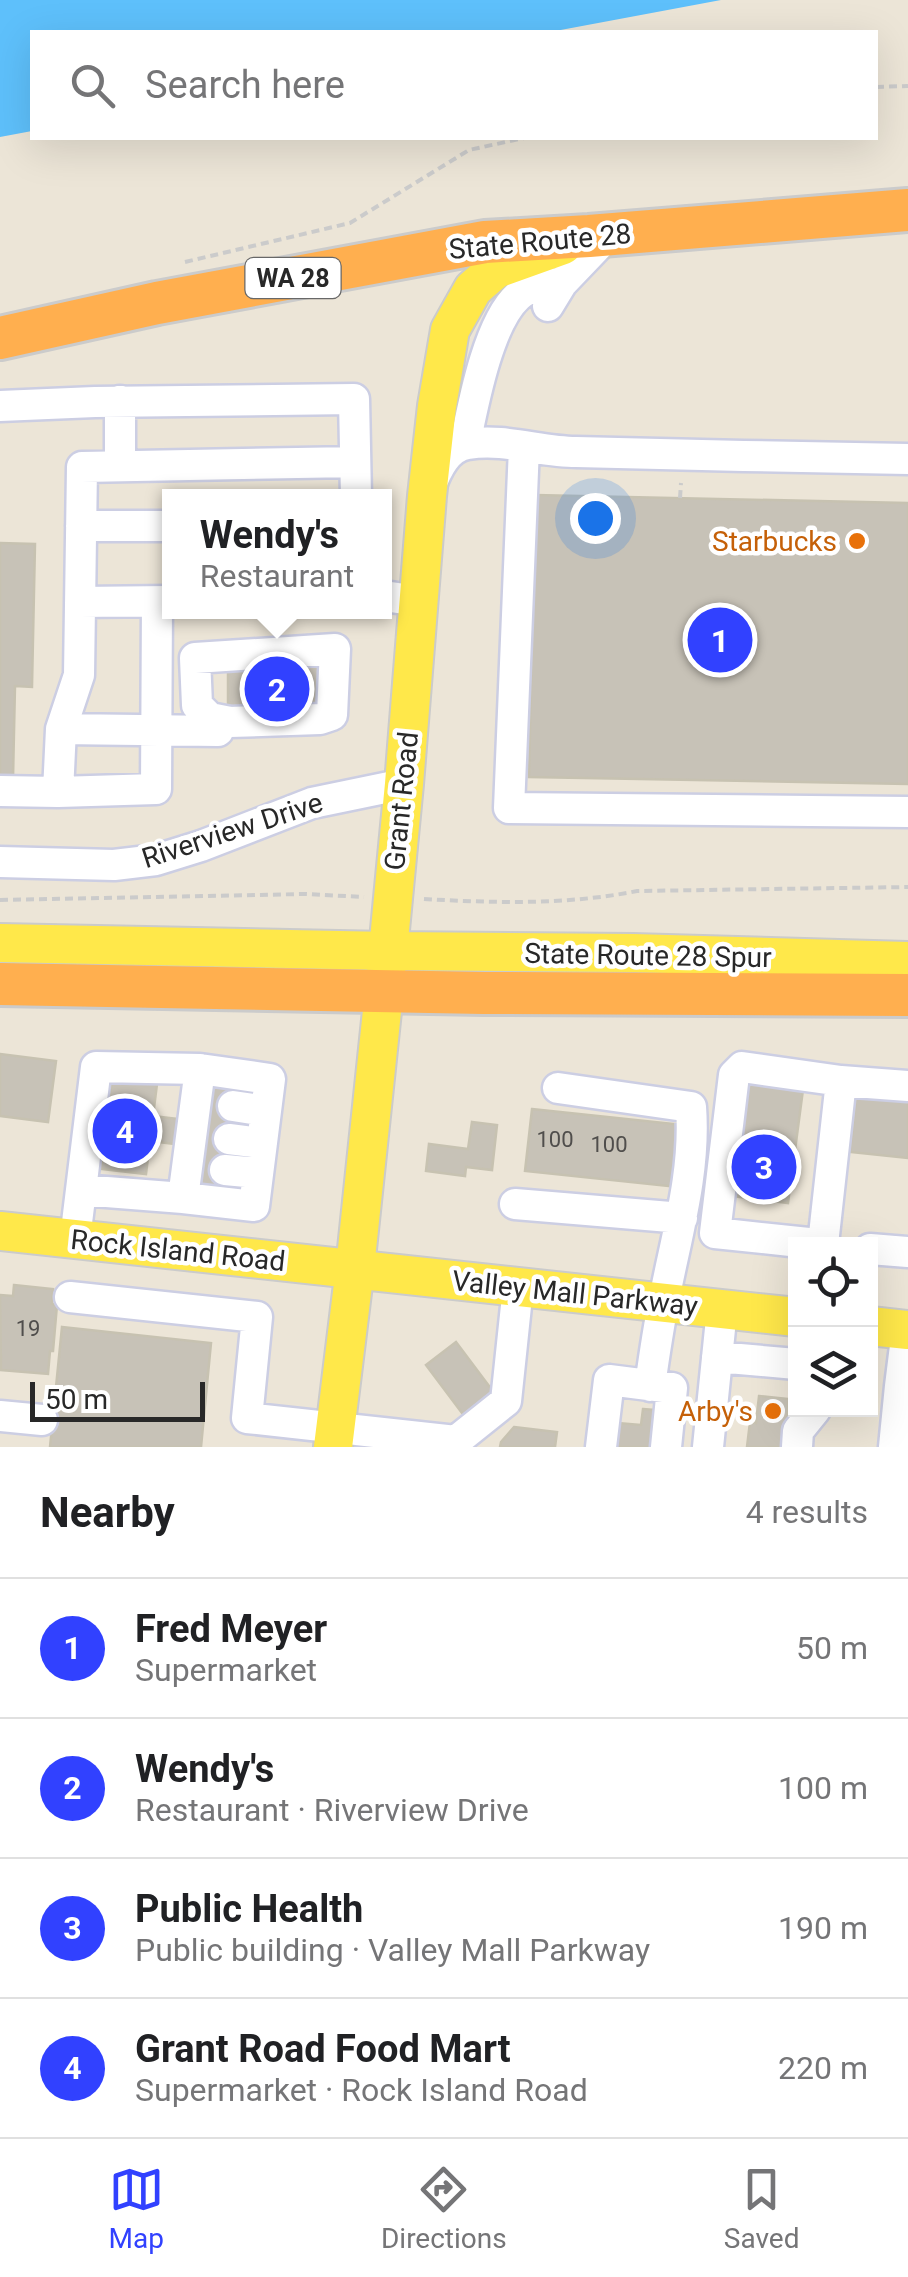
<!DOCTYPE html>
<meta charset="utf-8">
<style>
body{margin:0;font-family:Roboto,sans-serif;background:#f2f2f2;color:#202124}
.controls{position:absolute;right:30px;bottom:30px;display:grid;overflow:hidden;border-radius:0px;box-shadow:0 10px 40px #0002}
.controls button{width:90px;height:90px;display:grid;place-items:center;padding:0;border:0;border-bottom:2px solid #e0e0e0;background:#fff;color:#202124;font:50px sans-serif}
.scale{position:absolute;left:30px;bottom:25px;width:175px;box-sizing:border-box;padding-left:10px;border:5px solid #282828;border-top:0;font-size:28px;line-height:35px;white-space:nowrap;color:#282828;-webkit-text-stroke:8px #fff;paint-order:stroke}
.you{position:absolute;left:595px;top:518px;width:35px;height:35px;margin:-25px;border:8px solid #fff;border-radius:50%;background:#1a73e8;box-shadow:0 0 0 15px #1a73e833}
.badge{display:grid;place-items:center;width:65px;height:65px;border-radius:50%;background:#3141ff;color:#fff;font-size:32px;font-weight:700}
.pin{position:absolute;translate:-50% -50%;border:5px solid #fff;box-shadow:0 2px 10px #0006}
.popup{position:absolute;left:162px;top:489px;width:230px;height:130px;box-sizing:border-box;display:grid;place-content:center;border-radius:0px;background:#fff;filter:drop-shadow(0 2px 8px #0005);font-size:32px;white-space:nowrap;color:#757577}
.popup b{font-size:38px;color:#202124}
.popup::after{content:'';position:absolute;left:50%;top:100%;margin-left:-20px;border:20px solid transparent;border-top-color:#fff}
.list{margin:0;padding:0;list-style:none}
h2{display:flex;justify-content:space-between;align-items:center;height:130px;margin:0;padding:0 40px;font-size:42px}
h2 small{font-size:32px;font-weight:400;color:#757577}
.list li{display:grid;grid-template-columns:65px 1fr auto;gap:30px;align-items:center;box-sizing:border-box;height:140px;padding:0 40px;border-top:2px solid #e0e0e0}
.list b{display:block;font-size:38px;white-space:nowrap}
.list p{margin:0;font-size:32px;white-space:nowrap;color:#757577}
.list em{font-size:32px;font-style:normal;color:#757577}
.icon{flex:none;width:55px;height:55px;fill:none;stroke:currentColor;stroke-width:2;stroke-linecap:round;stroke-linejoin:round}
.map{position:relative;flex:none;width:908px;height:1447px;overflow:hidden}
.search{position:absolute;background:#fff;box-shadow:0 10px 40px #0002;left:30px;right:30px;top:30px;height:110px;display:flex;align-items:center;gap:25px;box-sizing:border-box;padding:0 35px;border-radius:0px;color:#757577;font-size:38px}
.sheet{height:690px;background:#fff}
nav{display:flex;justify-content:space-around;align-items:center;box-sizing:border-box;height:140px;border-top:2px solid #e0e0e0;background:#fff;font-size:28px;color:#757577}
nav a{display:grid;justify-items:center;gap:5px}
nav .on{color:#3141ff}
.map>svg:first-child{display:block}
.water{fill:#5ec0fb}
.building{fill:#c7c2b7;stroke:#c7c2b1;stroke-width:2.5}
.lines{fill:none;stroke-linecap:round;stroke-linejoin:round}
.minor-casing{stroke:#cccee3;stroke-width:35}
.major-casing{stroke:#cbcbcb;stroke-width:42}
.highway-casing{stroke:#cbcbcb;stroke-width:48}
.path{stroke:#cbcbcb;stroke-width:4;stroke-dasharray:8 5;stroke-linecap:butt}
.minor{stroke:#fff;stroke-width:30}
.major{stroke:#ffe84a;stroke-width:38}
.highway{stroke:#ffaf4f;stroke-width:42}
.food-dot{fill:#e8710a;stroke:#fff;stroke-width:4}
.labels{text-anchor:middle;stroke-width:9;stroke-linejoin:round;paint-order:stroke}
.number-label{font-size:22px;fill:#504e4c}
.shield{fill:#fff;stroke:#686868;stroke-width:2.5}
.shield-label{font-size:25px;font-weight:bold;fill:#282828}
.street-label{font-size:28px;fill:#282828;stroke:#fff}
.food-label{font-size:28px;fill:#c56008;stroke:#fff;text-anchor:end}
</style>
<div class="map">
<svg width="908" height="1447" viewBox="0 0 908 1447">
<rect width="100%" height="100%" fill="#ece5d7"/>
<path class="water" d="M0 0H721L550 32H32V131L0 137Z"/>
<path class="building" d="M535 495 908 503V784L529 777Z
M0 543 35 544 32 687 15 686 13 779H0Z
M325 665 326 712 228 714V667Z
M0 1054 56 1061 48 1122 0 1116Z
M746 1075 804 1082 788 1203 731 1196Z
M112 1079 157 1084 153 1116 203 1122 207 1080 236 1083 223 1191 195 1188 199 1147 150 1141 146 1174 101 1169Z
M857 1090 908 1094V1158L850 1152Z
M532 1109 684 1125 677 1187 525 1171Z
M472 1122 497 1125 492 1170 466 1167 465 1176 426 1171 429 1144 468 1149Z
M14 1285 53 1289 52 1304 57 1305 53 1351H50L48 1374 1 1370 0 1295 13 1296Z
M62 1327 211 1343 201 1447H50Z
M456 1342 495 1394 465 1417 426 1365Z
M759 1396 789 1399 786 1432 791 1447H747L750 1422 756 1423Z
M643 1409 666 1411 662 1447H604L607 1422 641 1425Z
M514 1427 557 1432 555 1447H500L501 1442Z"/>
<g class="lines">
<defs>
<path id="minor" d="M548 306 562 283 609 234
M120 401V466
M0 406 95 402 354 399 356 497
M465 444C473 405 488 323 518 296 530 285 547 283 562 283
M524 447 509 808 908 812
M430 488C437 469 447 447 468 444 504 438 541 452 576 452 687 455 797 457 908 459
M81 526H170
M384 596 418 601
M80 602 170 601
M335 649 332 715 320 719 230 722 210 718 197 705 195 658Z
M61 729 218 731
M0 791 58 792 156 789 157 602
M58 792 61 729 79 675 82 467 355 462
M0 862 114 865 156 860 201 846 312 803 404 784
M200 1069 270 1079 254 1206 183 1198Z
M558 1088 691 1107C696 1172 676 1237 664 1300 658 1329 654 1357 650 1386
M233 1106 266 1111
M229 1139 262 1143
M225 1170 258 1173
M81 1190 183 1198
M515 1204 682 1218
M75 1239 96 1067 200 1069
M818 1244 715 1233 734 1075 742 1067 841 1081
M823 1244 841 1081 908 1086
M870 1249 908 1252
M70 1297 257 1317 247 1418 456 1441 506 1401 518 1287
M907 1330 900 1386H908
M717 1357 796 1364
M0 1416 42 1420
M601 1447 609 1380 672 1388 666 1447
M708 1447 722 1309
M797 1447 798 1431 815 1410
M894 1447 900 1386"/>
<path id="major" d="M0 943 387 951 633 953 908 961
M0 1231 796 1317
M870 1326 908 1330
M333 1447 355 1268 384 992 404 784 427 496 437 406 450 330 473 289 496 269 563 245"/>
<path id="highway" d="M0 338 157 303 485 242 589 236 908 210
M0 984 484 993 908 995"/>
</defs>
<use href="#minor" class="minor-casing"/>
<use href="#major" class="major-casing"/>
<use href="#highway" class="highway-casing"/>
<path class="path" d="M876 87 908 86
M185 262 350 223 469 150 524 138
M680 498 681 483
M424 899C494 903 568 905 637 891L908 887
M0 900 305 894 364 897"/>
<use href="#minor" class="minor"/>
<use href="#major" class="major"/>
<use href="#highway" class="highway"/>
</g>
<g class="food-dot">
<circle cx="857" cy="541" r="10"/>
<circle cx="773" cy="1411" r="10"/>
</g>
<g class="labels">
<g class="number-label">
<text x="555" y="1147">100</text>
<text x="609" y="1152">100</text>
<text x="28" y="1336">19</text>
</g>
<rect class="shield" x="245.5" y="258" width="95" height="40" rx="8"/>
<g class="shield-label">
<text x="293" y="287">WA 28</text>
</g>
<g class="street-label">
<text transform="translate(540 241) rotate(-5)" y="10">State Route 28</text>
<text transform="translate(401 801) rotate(-84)" y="10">Grant Road</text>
<text transform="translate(232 830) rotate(-18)" y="10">Riverview Drive</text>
<text transform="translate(648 955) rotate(1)" y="10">State Route 28 Spur</text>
<text transform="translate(178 1250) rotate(6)" y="10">Rock Island Road</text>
<text transform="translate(575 1293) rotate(6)" y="10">Valley Mall Parkway</text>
</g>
<g class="food-label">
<text x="837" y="551">Starbucks</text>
<text x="753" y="1421">Arby's</text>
</g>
</g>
</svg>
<div class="controls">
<button><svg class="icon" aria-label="locate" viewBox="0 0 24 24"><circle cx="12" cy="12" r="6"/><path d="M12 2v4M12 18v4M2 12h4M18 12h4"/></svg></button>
<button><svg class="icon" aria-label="layers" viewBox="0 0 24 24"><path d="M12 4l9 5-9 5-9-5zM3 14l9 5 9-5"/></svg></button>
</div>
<div class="scale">50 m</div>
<div class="you"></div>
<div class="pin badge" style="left:720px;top:640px">1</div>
<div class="pin badge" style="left:277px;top:689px">2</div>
<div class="popup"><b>Wendy's</b>Restaurant</div>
<div class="pin badge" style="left:764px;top:1167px">3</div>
<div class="pin badge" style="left:125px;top:1131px">4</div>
<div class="search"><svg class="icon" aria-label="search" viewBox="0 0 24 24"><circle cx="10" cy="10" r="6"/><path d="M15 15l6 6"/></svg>Search here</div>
</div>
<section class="sheet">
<h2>Nearby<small>4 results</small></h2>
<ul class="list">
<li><span class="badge">1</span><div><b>Fred Meyer</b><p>Supermarket</p></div><em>50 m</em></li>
<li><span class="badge">2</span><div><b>Wendy's</b><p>Restaurant · Riverview Drive</p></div><em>100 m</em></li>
<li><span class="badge">3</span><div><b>Public Health</b><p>Public building · Valley Mall Parkway</p></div><em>190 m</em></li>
<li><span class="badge">4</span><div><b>Grant Road Food Mart</b><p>Supermarket · Rock Island Road</p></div><em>220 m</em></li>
</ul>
</section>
<nav>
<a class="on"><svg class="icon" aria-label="map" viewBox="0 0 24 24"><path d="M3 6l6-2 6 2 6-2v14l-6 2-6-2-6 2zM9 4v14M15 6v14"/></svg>Map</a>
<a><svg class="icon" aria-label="directions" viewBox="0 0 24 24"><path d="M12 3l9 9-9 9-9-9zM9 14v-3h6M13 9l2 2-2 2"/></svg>Directions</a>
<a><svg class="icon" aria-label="saved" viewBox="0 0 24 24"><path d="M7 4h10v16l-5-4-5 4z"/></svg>Saved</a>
</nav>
